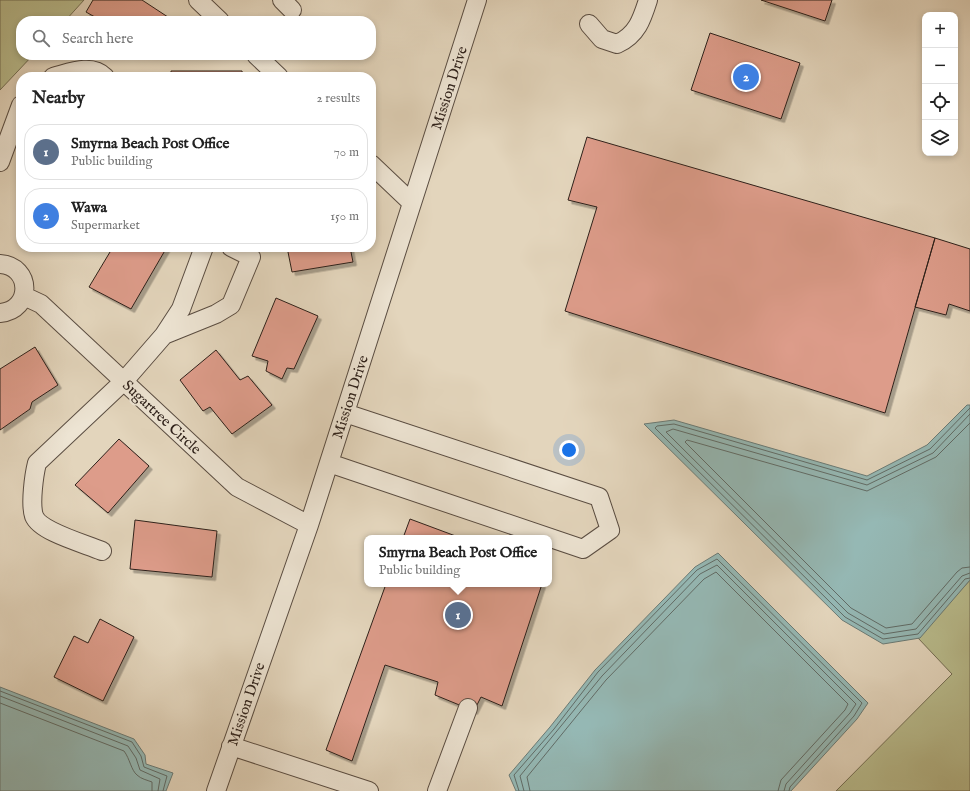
<!DOCTYPE html>
<meta charset="utf-8">
<style>
body{margin:0;font-family:"IM FELL English",serif;background:#f2f2f2;color:#222}
.controls{position:absolute;right:12px;top:12px;display:grid;overflow:hidden;border-radius:8px;box-shadow:0 2px 6px #0003}
.controls button{width:36px;height:36px;display:grid;place-items:center;padding:0;border:0;border-bottom:1px solid #e0e0e0;background:#fff;color:#222;font:20px sans-serif}
.you{position:absolute;left:569px;top:450px;width:14px;height:14px;margin:-10px;border:3px solid #fff;border-radius:50%;background:#1a73e8;box-shadow:0 0 0 6px #1a73e833}
.badge{display:grid;place-items:center;width:26px;height:26px;border-radius:50%;background:#1a73e8;color:#fff;font-size:13px;font-weight:700}
.pin{position:absolute;translate:-50% -50%;border:2px solid #fff;box-shadow:0 1px 4px #0006}
.popup{position:absolute;left:364px;top:535px;width:188px;height:52px;box-sizing:border-box;display:grid;place-content:center;border-radius:8px;background:#fff;filter:drop-shadow(0 1px 3px #0005);font-size:13px;white-space:nowrap;color:#767676}
.popup b{font-size:15px;color:#222}
.popup::after{content:'';position:absolute;left:50%;top:100%;margin-left:-8px;border:8px solid transparent;border-top-color:#fff}
.list{margin:0;padding:0;list-style:none}
h2{display:flex;justify-content:space-between;align-items:center;height:52px;margin:0;padding:0 16px;font-size:17px}
h2 small{font-size:13px;font-weight:400;color:#767676}
.list li{display:grid;grid-template-columns:26px 1fr auto;gap:12px;align-items:center;box-sizing:border-box;height:56px;margin:0 8px 8px;padding:0 8px;border:1px solid #e0e0e0;border-radius:16px}
.list b{display:block;font-size:15px;white-space:nowrap}
.list p{margin:0;font-size:13px;white-space:nowrap;color:#767676}
.list em{font-size:13px;font-style:normal;color:#767676}
.icon{flex:none;width:22px;height:22px;fill:none;stroke:currentColor;stroke-width:2;stroke-linecap:round;stroke-linejoin:round}
.map{position:relative;flex:none;width:970px;height:791px;overflow:hidden}
.search{position:absolute;background:#fff;box-shadow:0 2px 6px #0003;left:16px;top:16px;width:360px;height:44px;display:flex;align-items:center;gap:10px;box-sizing:border-box;padding:0 14px;border-radius:16px;color:#767676;font-size:15px}
.panel{position:absolute;background:#fff;box-shadow:0 2px 6px #0003;left:16px;top:72px;width:360px;height:180px;border-radius:16px}
.map>svg:first-child{display:block}
.green{fill:#b9bc8d;stroke:#736e54}
.water{fill:#95b8b4;stroke:#6b7b76}
.lines{fill:none;stroke-linecap:round;stroke-linejoin:round}
.shore{stroke:#616c67;stroke-width:1}
.building{fill:#dd9c8a;stroke:#2d201a;filter:url(#shadow)}
.minor-casing{stroke:#5a4d42;stroke-width:20}
.minor{stroke:#ede4d3;stroke-width:18}
.labels{text-anchor:middle;stroke-width:4;stroke-linejoin:round;paint-order:stroke}
.street-label{font-size:15px;fill:#2d201a;stroke:#ede4d3}
</style>
<div class="map">
<svg width="970" height="791" viewBox="0 0 970 791">
<defs>
<filter id="shadow"><feDropShadow dx="3.5" dy="3.5" stdDeviation="0" flood-color="#0004"/></filter>
</defs>
<rect width="100%" height="100%" fill="#e3d5bc"/>
<filter id="stains"><feTurbulence type="fractalNoise" baseFrequency=".005" numOctaves="4"/><feColorMatrix values="0 0 0 0 .2 0 0 0 0 .09 0 0 0 0 .02 0 0 0 .5 -.17"/></filter>
<radialGradient id="worn" r=".72"><stop offset=".6" stop-color="#630" stop-opacity="0"/><stop offset="1" stop-color="#630" stop-opacity=".3"/></radialGradient>
<path class="green" d="M0 0H84L65 21H21V55H33L0 90Z
M970 580V791H836L952 674 918 638Z"/>
<path class="water" d="M967 405H970V580L920 638 883 644 842 620 644 424 674 420 867 476 927 445Z
M718 553 868 703 857 719 791 791H516L509 775 550 727 595 670 695 567Z
M0 687 134 739 145 755 146 764 173 773 166 791H0Z"/>
<g class="lines">
<path class="shore" d="M970 408 930 449 867 480 674 424 657 426 655 428 845 617 883 639 918 634 965 579 970 578
M970 414 933 453 867 485 673 429 666 432 848 613 884 634 916 629 962 576 970 573
M970 423 936 457 867 491 687 440 685 442 851 608 886 628 912 624 957 572 962 568 970 567
M0 691 132 742 141 756 144 767 167 776 163 791
M0 696 128 746 136 758 140 770 160 779 158 791
M0 703 124 751C130 759 131 770 137 775 141 779 147 780 152 782V791
M519 791 514 775 554 729 598 672 697 570 717 559 862 703 854 716 790 787 789 791
M524 791 520 776 602 676 700 574 717 565 856 704 850 713 786 784 784 791
M530 791 527 777 606 680 704 579 716 572 848 704 845 710 781 780 778 791"/>
</g>
<path class="building" d="M93 0H142L174 21H102L86 12Z
M761 0H832L825 21Z
M710 33 800 63 781 119 691 90Z
M171 71H242L243 77H171Z
M587 137 935 238 885 413 565 311 597 207 568 200Z
M935 238 970 249V311L949 304 946 315 915 307Z
M113 247H167L131 309 89 287Z
M287 247H350L353 262 292 272Z
M276 298 318 316 294 369 287 368 282 379 266 371 268 361 252 356Z
M35 347 58 385 32 402 30 409 0 430V369Z
M216 350 240 380 248 376 272 405 232 434 210 407 203 411 180 380Z
M119 439 149 466 108 513 75 485Z
M410 519 461 538H403Z
M135 520 217 531 212 577 130 569Z
M386 584H542L502 706 481 697 474 711 435 695 438 682 385 665 352 761 326 750Z
M100 619 134 637 103 701 54 677 74 636 88 643Z"/>
<g class="lines">
<defs>
<path id="minor" d="M198 0 220 21
M282 0 292 10
M589 24 602 39 617 44C637 35 642 19 648 0
M256 55 279 77
M53 77C69 73 91 63 105 77
M0 162 21 105
M371 164 412 203
M0 264C32 266 33 310 0 313
M24 296 41 304 237 487 309 525
M164 335 216 314 231 305 251 257 231 247
M329 463 583 549 610 530 599 497 345 413
M102 551C86 544 40 532 34 516 30 504 34 475 37 463L124 381 164 335 181 309 204 247
M231 746 369 791
M216 791 309 525 477 0
M437 791 468 708"/>
</defs>
<use href="#minor" class="minor-casing"/>
<use href="#minor" class="minor"/>
</g>
<g class="labels">
<g class="street-label">
<text transform="translate(449 88) rotate(-72)" y="5">Mission Drive</text>
<text transform="translate(350 397) rotate(-72)" y="5">Mission Drive</text>
<text transform="translate(162 417) rotate(43)" y="5">Sugartree Circle</text>
<text transform="translate(246 704) rotate(-71)" y="5">Mission Drive</text>
</g>
</g>
<rect width="100%" height="100%" filter="url(#stains)"/>
<rect width="100%" height="100%" fill="url(#worn)"/>
</svg>
<div class="controls">
<button>+</button>
<button>−</button>
<button><svg class="icon" aria-label="locate" viewBox="0 0 24 24"><circle cx="12" cy="12" r="6"/><path d="M12 2v4M12 18v4M2 12h4M18 12h4"/></svg></button>
<button><svg class="icon" aria-label="layers" viewBox="0 0 24 24"><path d="M12 4l9 5-9 5-9-5zM3 14l9 5 9-5"/></svg></button>
</div>
<div class="you"></div>
<div class="pin badge" style="left:458px;top:615px;background:#5c6f8a">1</div>
<div class="popup"><b>Smyrna Beach Post Office</b>Public building</div>
<div class="pin badge" style="left:746px;top:77px;background:#3f7fe0">2</div>
<div class="search"><svg class="icon" aria-label="search" viewBox="0 0 24 24"><circle cx="10" cy="10" r="6"/><path d="M15 15l6 6"/></svg>Search here</div>
<section class="panel">
<h2>Nearby<small>2 results</small></h2>
<ul class="list">
<li><span class="badge" style="background:#5c6f8a">1</span><div><b>Smyrna Beach Post Office</b><p>Public building</p></div><em>70 m</em></li>
<li><span class="badge" style="background:#3f7fe0">2</span><div><b>Wawa</b><p>Supermarket</p></div><em>150 m</em></li>
</ul>
</section>
</div>
